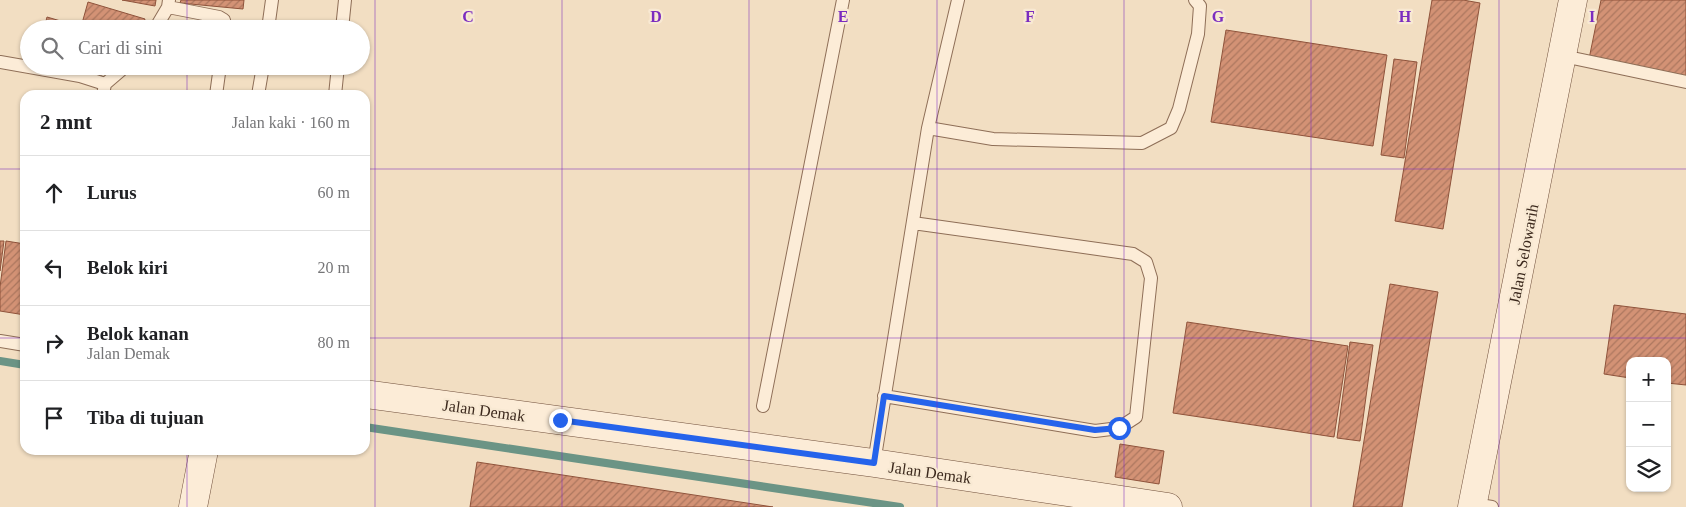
<!DOCTYPE html>
<html lang="id">
<meta charset="utf-8">
<style>
body{margin:0;font-family:Georgia,serif;background:#f6f6f6;color:#202124}
.controls{position:absolute;right:15px;bottom:15px;display:grid;overflow:hidden;border-radius:10px;box-shadow:0 1px 4px #0004}
.controls button{width:45px;height:45px;display:grid;place-items:center;padding:0;border:0;border-bottom:1px solid #e0e0e0;background:#fff;color:#202124;font:25px sans-serif}
.stop{position:absolute;width:15px;height:15px;margin:-11px;border:4px solid #2563eb;border-radius:50%;background:#fff}
.stop.end{background:#2563eb;border-color:#fff;box-shadow:0 1px 5px #0008}
.list{margin:0;padding:0;list-style:none}
h2{display:flex;justify-content:space-between;align-items:center;height:65px;margin:0;padding:0 20px;font-size:21px}
h2 small{font-size:16px;font-weight:400;color:#757577}
.list li{display:grid;grid-template-columns:32px 1fr auto;gap:15px;align-items:center;box-sizing:border-box;height:75px;padding:0 20px;border-top:1px solid #e0e0e0}
.list b{display:block;font-size:19px;white-space:nowrap}
.list p{margin:0;font-size:16px;white-space:nowrap;color:#757577}
.list em{font-size:16px;font-style:normal;color:#757577}
.icon{flex:none;width:28px;height:28px;fill:none;stroke:currentColor;stroke-width:2;stroke-linecap:round;stroke-linejoin:round}
.map{position:relative;flex:none;width:1686px;height:507px;overflow:hidden}
.search{position:absolute;background:#fff;box-shadow:0 1px 4px #0004;left:20px;top:20px;width:350px;height:55px;display:flex;align-items:center;gap:12px;box-sizing:border-box;padding:0 18px;border-radius:28px;color:#757577;font-size:19px}
.panel{position:absolute;background:#fff;box-shadow:0 1px 4px #0004;left:20px;top:90px;width:350px;height:365px;border-radius:15px}
.map>svg:first-child{display:block}
.lines{fill:none;stroke-linecap:round;stroke-linejoin:round}
.stream{stroke:#6b9485;stroke-width:8}
.building{fill:url(#building-hatch);stroke:#8f533b}
.lane-casing{stroke:#8e6e57;stroke-width:14}
.secondary-casing{stroke:#704f3b;stroke-width:29}
.lane{stroke:#fcecd7;stroke-width:12}
.secondary{stroke:#fcecd7;stroke-width:28}
.route{stroke:#2563eb;stroke-width:6}
.grid{fill:none;stroke:#7b2cbf;stroke-width:1;stroke-opacity:0.55}
.labels{text-anchor:middle;stroke-width:4.5;stroke-linejoin:round;paint-order:stroke}
.street-label{font-size:16px;fill:#3c291d;stroke:#f8e9d3}
.grid-label{font-size:16px;text-anchor:middle;font-weight:bold;fill:#7b2cbf;stroke:#f8e9d3;stroke-width:4.5;stroke-linejoin:round;paint-order:stroke}
</style>
<div class="map">
<svg width="1686" height="507" viewBox="0 0 1686 507">
<defs>
<pattern id="building-hatch" width="6" height="6" patternUnits="userSpaceOnUse" patternTransform="scale(1.25)"><rect width="6" height="6" fill="#d39275"/><path d="M-1 1l2-2M0 6l6-6M5 7l2-2" fill="none" stroke="#ac775f"/></pattern>
</defs>
<rect width="100%" height="100%" fill="#f2dec2"/>
<g class="lines">
<path class="stream" d="M0 361 25 365
M365 427 900 507"/>
</g>
<path class="building" d="M122 0H156L155 6Z
M181 0H244L243 9 180 3Z
M1432 0H1463L1480 3 1443 229 1395 221Z
M1601 0H1686V78L1589 59Z
M88 2 145 19 142 29H44L47 17 81 27Z
M1226 30 1387 55 1373 146 1211 122Z
M1394 59 1417 62 1404 158 1381 155Z
M74 66H105L102 75Z
M176 66H200L199 70Z
M0 241H4L0 271Z
M6 241 25 244V315L0 311V287Z
M1390 284 1438 292 1402 507H1353Z
M1614 305 1686 314V385L1667 383V361H1630V378L1604 374Z
M1187 322 1348 346 1334 437 1173 413Z
M1350 342 1373 345 1360 441 1337 438Z
M1120 444 1164 451 1159 484 1115 477Z
M477 462 773 507H470Z"/>
<g class="lines">
<defs>
<path id="lane" d="M168 7 219 17 224 20 225 29
M155 29 168 7 169 0
M268 29 272 0
M342 29 345 0
M1563 56 1686 82
M0 62 80 76 105 84 103 95
M105 84 126 66
M216 95 220 66
M258 95 263 66
M335 95 338 66
M928 128 993 139 1142 143 1171 128 1179 109 1198 34 1200 6 1195 0
M0 341 25 345
M884 396 1095 431 1119 428 1136 417 1151 278 1146 262 1133 254 913 223
M763 406 843 0
M874 463 928 128 958 0
M1473 504 1492 507"/>
<path id="secondary" d="M365 394 874 463 1168 507
M193 507 204 450
M1472 507 1573 0"/>
</defs>
<use href="#lane" class="lane-casing"/>
<use href="#secondary" class="secondary-casing"/>
<use href="#lane" class="lane"/>
<use href="#secondary" class="secondary"/>
</g>
<g class="lines">
<path class="route" d="M560 420 874 463 884 396 1095 430 1119 428"/>
</g>
<path class="grid" d="M187 0V29M375 0V507M562 0V507M749 0V507M937 0V507M1124 0V507M1311 0V507M1499 0V507M187 66V95M0 169H25M365 169H1686M0 338H25M365 338H1686M187 450V507"/>
<g class="labels">
<g class="street-label">
<text transform="translate(1523 254) rotate(-79)" y="6">Jalan Selowarih</text>
<text transform="translate(484 410) rotate(8)" y="6">Jalan Demak</text>
<text transform="translate(930 472) rotate(8)" y="6">Jalan Demak</text>
</g>
</g>
<g class="grid-label">
<text x="468" y="22">C</text>
<text x="656" y="22">D</text>
<text x="843" y="22">E</text>
<text x="1030" y="22">F</text>
<text x="1218" y="22">G</text>
<text x="1405" y="22">H</text>
<text x="1592" y="22">I</text>
</g>
</svg>
<div class="controls">
<button>+</button>
<button>−</button>
<button><svg class="icon" aria-label="layers" viewBox="0 0 24 24"><path d="M12 4l9 5-9 5-9-5zM3 14l9 5 9-5"/></svg></button>
</div>
<div class="stop" style="left:1119px;top:428px"></div>
<div class="stop end" style="left:560px;top:420px"></div>
<div class="search"><svg class="icon" aria-label="search" viewBox="0 0 24 24"><circle cx="10" cy="10" r="6"/><path d="M15 15l6 6"/></svg>Cari di sini</div>
<section class="panel">
<h2>2 mnt<small>Jalan kaki · 160 m</small></h2>
<ul class="list">
<li><svg class="icon" aria-label="ahead" viewBox="0 0 24 24"><path d="M12 20V5M6 11l6-6 6 6"/></svg><div><b>Lurus</b></div><em>60 m</em></li>
<li><svg class="icon" aria-label="left" viewBox="0 0 24 24"><path d="M17 20v-9H6M10 6l-5 5 5 5"/></svg><div><b>Belok kiri</b></div><em>20 m</em></li>
<li><svg class="icon" aria-label="right" viewBox="0 0 24 24"><path d="M7 20v-9h11M14 6l5 5-5 5"/></svg><div><b>Belok kanan</b><p>Jalan Demak</p></div><em>80 m</em></li>
<li><svg class="icon" aria-label="arrive" viewBox="0 0 24 24"><path d="M6 21V4h12l-3 4 3 4H6"/></svg><div><b>Tiba di tujuan</b></div></li>
</ul>
</section>
</div>
